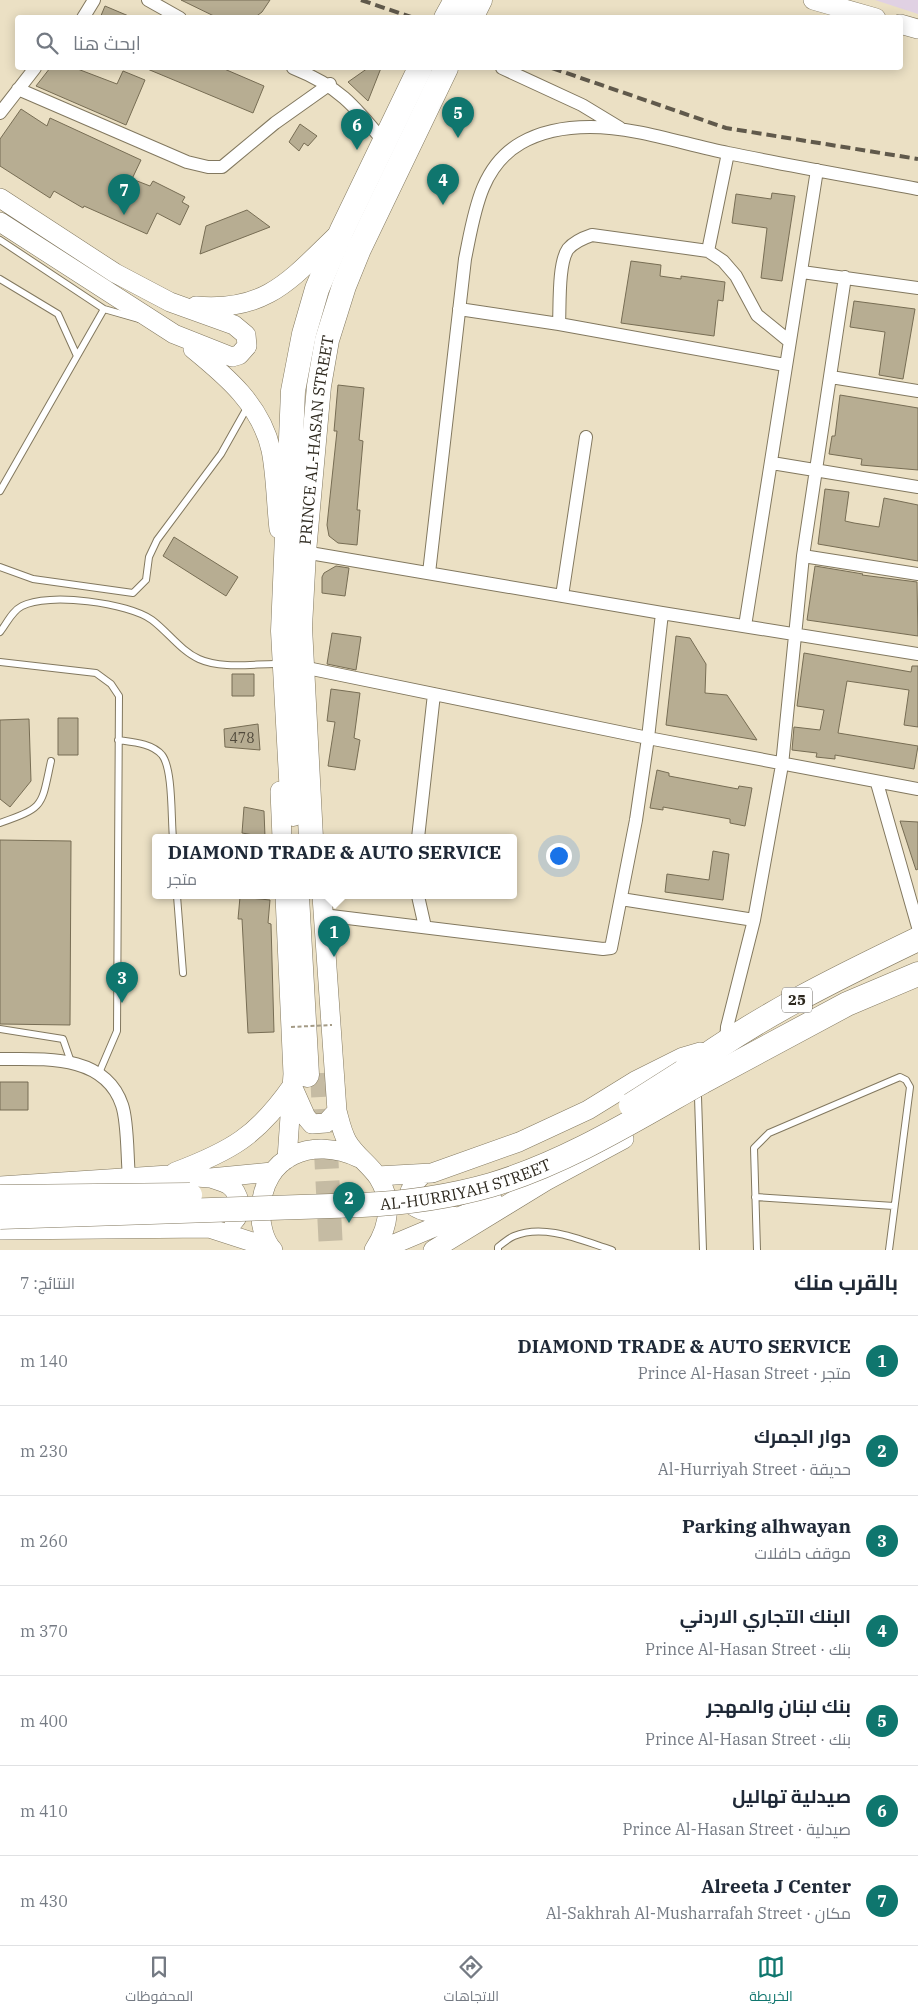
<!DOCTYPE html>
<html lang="ar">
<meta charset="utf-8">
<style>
body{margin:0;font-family:"IBM Plex Serif",Cairo,serif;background:#f2f2f3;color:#1f2937;direction:rtl}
.you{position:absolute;left:558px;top:855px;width:18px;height:18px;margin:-12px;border:4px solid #fff;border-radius:50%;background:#1a73e8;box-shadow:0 0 0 8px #1a73e833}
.badge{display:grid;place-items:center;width:32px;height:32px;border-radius:50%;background:#0f766e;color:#fff;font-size:16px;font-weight:700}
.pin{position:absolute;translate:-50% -41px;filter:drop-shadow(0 1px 2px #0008)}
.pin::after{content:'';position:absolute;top:26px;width:18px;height:15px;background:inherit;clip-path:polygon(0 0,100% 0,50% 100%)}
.popup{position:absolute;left:152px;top:834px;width:365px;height:65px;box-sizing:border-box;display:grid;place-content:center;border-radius:5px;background:#fff;filter:drop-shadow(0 1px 4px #0005);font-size:16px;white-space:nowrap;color:#747a83}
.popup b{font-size:19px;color:#1f2937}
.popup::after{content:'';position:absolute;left:50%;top:100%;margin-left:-10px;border:10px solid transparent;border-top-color:#fff}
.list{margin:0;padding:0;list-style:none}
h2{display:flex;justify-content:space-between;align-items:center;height:65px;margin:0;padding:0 20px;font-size:21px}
h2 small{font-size:16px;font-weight:400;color:#747a83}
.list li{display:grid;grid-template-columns:32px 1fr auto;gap:15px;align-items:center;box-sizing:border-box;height:90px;padding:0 20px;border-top:1px solid #e0e1e3}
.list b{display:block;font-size:19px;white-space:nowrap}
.list p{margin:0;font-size:16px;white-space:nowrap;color:#747a83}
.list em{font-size:16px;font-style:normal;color:#747a83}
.icon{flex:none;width:28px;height:28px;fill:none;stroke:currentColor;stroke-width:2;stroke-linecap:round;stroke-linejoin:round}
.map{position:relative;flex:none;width:918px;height:1250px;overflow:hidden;direction:ltr}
.search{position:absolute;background:#fff;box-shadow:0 2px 12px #0003;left:15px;right:15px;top:15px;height:55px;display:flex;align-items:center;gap:12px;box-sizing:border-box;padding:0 18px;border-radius:5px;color:#747a83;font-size:19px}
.sheet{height:695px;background:#fff}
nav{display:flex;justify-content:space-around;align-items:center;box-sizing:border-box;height:70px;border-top:1px solid #e0e1e3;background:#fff;font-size:14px;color:#747a83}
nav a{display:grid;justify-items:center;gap:2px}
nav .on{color:#0f766e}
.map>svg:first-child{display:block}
.commercial{fill:#e0d1e3}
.building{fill:#b7ad92;stroke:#776d54}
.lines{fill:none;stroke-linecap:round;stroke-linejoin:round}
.highway-tunnel{stroke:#c5bba3;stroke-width:24;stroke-dasharray:24 12;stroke-linecap:butt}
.lane-casing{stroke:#82785f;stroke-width:8}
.street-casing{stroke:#82785f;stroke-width:14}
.secondary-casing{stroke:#82785f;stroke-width:20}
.highway-casing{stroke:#82785f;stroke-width:25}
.lane{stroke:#fff;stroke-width:6}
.street{stroke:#fff;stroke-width:12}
.secondary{stroke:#fff;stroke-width:19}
.highway{stroke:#fff;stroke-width:24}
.rail{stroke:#60594b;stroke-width:4;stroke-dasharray:10 5;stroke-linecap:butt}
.highway-bridge-casing{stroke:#82785f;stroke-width:25;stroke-linecap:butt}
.path-bridge{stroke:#a49b86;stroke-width:2;stroke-dasharray:4 2.5;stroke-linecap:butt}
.highway-bridge{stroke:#fff;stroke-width:24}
.labels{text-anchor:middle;stroke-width:4;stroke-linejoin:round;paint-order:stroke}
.number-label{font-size:14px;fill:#50493b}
.shield{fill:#fff;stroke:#6c6862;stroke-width:1}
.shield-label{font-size:15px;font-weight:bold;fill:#2d281e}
.street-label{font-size:16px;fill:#2d281e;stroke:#fff}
</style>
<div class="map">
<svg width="918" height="1250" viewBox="0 0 918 1250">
<rect width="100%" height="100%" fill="#ebe0c4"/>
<path class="commercial" d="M875 0H918V14Z"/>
<path class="building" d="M181 0H270L262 12 254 18H218Z
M105 6 131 17V18H100Z
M50 68H75L117 84 123 71 145 80 126 125 36 86Z
M145 68H222L264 86 253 113Z
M368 68H381L368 101 348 82Z
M21 109 47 126 50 118 141 160 132 179 150 186 153 181 185 197 182 202 189 206 180 225 157 213 147 234 84 206 83 208 54 191 50 198 0 166V139Z
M300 124 317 136 308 146 304 143 299 151 289 142Z
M772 193 795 196 782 281 761 278 767 228 732 223 736 194 771 199Z
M247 210 270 227 200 254 206 226Z
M631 261 661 265 660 276 681 279V276L725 282 723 301 718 300 714 336 621 323Z
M854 301 915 309 903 379 879 375 885 332 850 327Z
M338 385 364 388 359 440 363 441 357 510H360L357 545 338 543 329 536 327 525 337 431H334Z
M840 395 918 408V470L861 465 862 459 829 454 832 436H835Z
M825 489 849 492 845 521 854 523 879 527 884 498 918 505V561L818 544Z
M174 537 238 577 226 596 163 556Z
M336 566 349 568 345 596 322 593V577L324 573Z
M815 566 863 574 862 575 917 582 918 636 807 620Z
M332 633 361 637 356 670 327 664Z
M676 636 690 638 706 664 705 693 727 695 757 740 666 725Z
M804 653 911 672 912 666H918V727L904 725 909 690 847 681 838 733 918 746 914 769 835 755V759L816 757 817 753 792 750 794 727 820 730 824 710 797 706Z
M232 674H254V696H232Z
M331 689 360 693 354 738 360 740 355 770 328 766 335 722 327 721Z
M58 718H78V755H58Z
M29 719 31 781 10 807 0 799V720Z
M258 724 260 750 225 747 224 729Z
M657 770 669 773V776L738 789 739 786 752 788 745 826 730 823V819L663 807V810L650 808Z
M244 807 264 811 265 837 242 833Z
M900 821 918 822V869L916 870Z
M0 840 71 841 70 1025 0 1024Z
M713 851 729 854 723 900 665 892 667 874 709 880Z
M240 897 270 900 268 923 271 924 274 1032 248 1033 242 919H238Z
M0 1082H28V1110H0Z"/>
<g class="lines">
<path class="highway-tunnel" d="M322 1073 331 1250"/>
<defs>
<path id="lane" d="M0 240 104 309 139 319
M0 279 58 314 77 356
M0 491 104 309
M0 567 33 579 133 593 146 580 149 557 157 540 221 454 248 406
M0 632C7 623 12 611 22 606 48 592 129 603 152 620 168 632 181 651 199 659 221 669 252 664 275 664
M0 662 96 673 111 684 119 696 117 1031 99 1073
M118 740C132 742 152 743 162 755 173 769 171 819 173 838
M0 823C45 807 41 807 51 761
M177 896 183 973
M0 1029 63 1039 71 1062
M698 1097 703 1250
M755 1197 894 1206
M498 1250V1247C503 1243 509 1238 514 1236 545 1223 583 1241 612 1250
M757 1250 754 1148 769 1133 900 1077 906 1080 910 1087 889 1250"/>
<path id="street" d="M148 0 180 18
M83 18 94 0
M293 68C338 86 354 105 384 142
M502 68 582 105 620 128
M18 89 187 162 208 167H222L275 123 330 84
M0 113 35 68
M708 251 723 261 736 276 757 315 789 341
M802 272 918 288
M459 309 559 324 785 365
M559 324C560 306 558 263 568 249 574 242 583 238 592 235L708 251 728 153
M831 377 918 391
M772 463 918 487
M304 552 662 613 918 654
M803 556 918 574
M429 573 465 259C474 216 479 167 521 143 542 131 566 127 590 127 636 127 683 144 728 153 791 166 855 177 918 189
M562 596 586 437
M745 626 817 170
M312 669 648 738 918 789
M877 783 918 927
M418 838 434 694
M418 896 425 927
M621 899 754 920
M323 915 603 949 611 948 636 820 648 738 662 613
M726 1043 727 1027 754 920 782 765 803 556 845 277
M0 1059C44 1059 105 1054 122 1105 128 1122 127 1157 129 1177"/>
<path id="secondary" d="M813 0 876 18
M900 24 918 29
M0 198 115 273 170 302 234 325 246 335 247 346 239 355 232 357 174 334 0 222
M196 306C267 312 291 279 338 234
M193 349C226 376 261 405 271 450 276 475 276 503 279 529
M280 791 282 838
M285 896 293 1074 287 1159
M322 896 337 1111C340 1122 342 1132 347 1141 355 1155 369 1164 378 1177 393 1201 389 1227 374 1250
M294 1090 306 1117 312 1124 326 1123 337 1111
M175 1172C231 1151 257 1136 292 1086
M423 1174C385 1211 432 1213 459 1217
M377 1176 432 1173 519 1142 588 1110 635 1081 683 1057 700 1052 706 1053
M211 1178C216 1180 224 1182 229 1185 240 1193 243 1212 234 1221
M0 1186 169 1175 210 1178 272 1172
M0 1230 209 1228 271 1248
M273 1250C264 1241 260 1223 261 1211 262 1155 313 1136 359 1158
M380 1250 494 1202
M433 1250 546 1181 624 1139"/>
<g id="highway">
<path d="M446 18 456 0"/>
<path d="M471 18 480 0"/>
<path d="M293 814 283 631 293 391 304 334 317 289 342 230 420 68"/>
<path id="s1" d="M311 838 300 627 304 552 319 386 327 340 344 286 359 249 446 68"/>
<path d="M297 896 307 1075"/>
<path d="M683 1072C755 1018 837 978 918 939"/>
<path d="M700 1083 847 1004 918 974"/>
</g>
</defs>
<use href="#lane" class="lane-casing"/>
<use href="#street" class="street-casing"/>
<use href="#secondary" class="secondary-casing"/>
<use href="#highway" class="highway-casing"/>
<use href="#lane" class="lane"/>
<use href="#street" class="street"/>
<use href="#secondary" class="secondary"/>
<use href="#highway" class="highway"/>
<path class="rail" d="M361 0 414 18
M552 68 726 128 918 159"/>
<defs>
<g id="highway-bridge">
<path d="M631 1105 683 1072"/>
<path d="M0 1197 190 1195"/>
<path id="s2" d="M0 1217 362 1205C406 1203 449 1197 491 1185 565 1163 633 1121 700 1083"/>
</g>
</defs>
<use href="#highway-bridge" class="highway-bridge-casing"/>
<path class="path-bridge" d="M291 1027 332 1025"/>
<use href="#highway-bridge" class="highway-bridge"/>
</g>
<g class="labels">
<g class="number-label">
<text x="242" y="743">478</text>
</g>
<rect class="shield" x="782" y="987.5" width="30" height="25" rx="4"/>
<g class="shield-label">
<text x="797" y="1005">25</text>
</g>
<g class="street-label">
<text dy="6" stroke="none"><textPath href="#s1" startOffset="399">PRINCE AL-HASAN STREET</textPath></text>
<text dy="6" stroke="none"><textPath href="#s2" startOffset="468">AL-HURRIYAH STREET</textPath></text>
</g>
</g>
</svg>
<div class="you"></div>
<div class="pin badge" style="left:334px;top:957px">1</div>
<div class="popup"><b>DIAMOND TRADE &amp; AUTO SERVICE</b>متجر</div>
<div class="pin badge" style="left:349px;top:1223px">2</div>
<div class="pin badge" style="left:122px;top:1003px">3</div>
<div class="pin badge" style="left:443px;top:205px">4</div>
<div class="pin badge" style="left:458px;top:138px">5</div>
<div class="pin badge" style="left:357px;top:150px">6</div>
<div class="pin badge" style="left:124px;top:215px">7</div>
<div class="search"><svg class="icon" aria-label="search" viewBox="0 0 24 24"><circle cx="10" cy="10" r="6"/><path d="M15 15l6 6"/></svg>ابحث هنا</div>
</div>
<section class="sheet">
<h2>بالقرب منك<small>النتائج: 7</small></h2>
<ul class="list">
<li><span class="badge">1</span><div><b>DIAMOND TRADE &amp; AUTO SERVICE</b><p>متجر · Prince Al-Hasan Street</p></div><em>140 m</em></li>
<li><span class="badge">2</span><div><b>دوار الجمرك</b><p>حديقة · Al-Hurriyah Street</p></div><em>230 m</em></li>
<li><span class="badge">3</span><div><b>Parking alhwayan</b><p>موقف حافلات</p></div><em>260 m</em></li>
<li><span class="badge">4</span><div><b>البنك التجاري الاردني</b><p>بنك · Prince Al-Hasan Street</p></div><em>370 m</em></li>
<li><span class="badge">5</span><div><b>بنك لبنان والمهجر</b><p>بنك · Prince Al-Hasan Street</p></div><em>400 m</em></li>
<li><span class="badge">6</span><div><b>صيدلية تهاليل</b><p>صيدلية · Prince Al-Hasan Street</p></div><em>410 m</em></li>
<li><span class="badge">7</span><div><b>Alreeta J Center</b><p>مكان · Al-Sakhrah Al-Musharrafah Street</p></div><em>430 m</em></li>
</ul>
</section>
<nav>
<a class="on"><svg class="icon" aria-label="map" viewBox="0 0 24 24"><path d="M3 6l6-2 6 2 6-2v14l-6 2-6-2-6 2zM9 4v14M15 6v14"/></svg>الخريطة</a>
<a><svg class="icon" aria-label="directions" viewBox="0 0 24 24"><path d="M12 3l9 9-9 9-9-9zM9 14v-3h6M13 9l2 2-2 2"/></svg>الاتجاهات</a>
<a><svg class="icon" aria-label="saved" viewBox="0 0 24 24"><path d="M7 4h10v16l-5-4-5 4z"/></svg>المحفوظات</a>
</nav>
